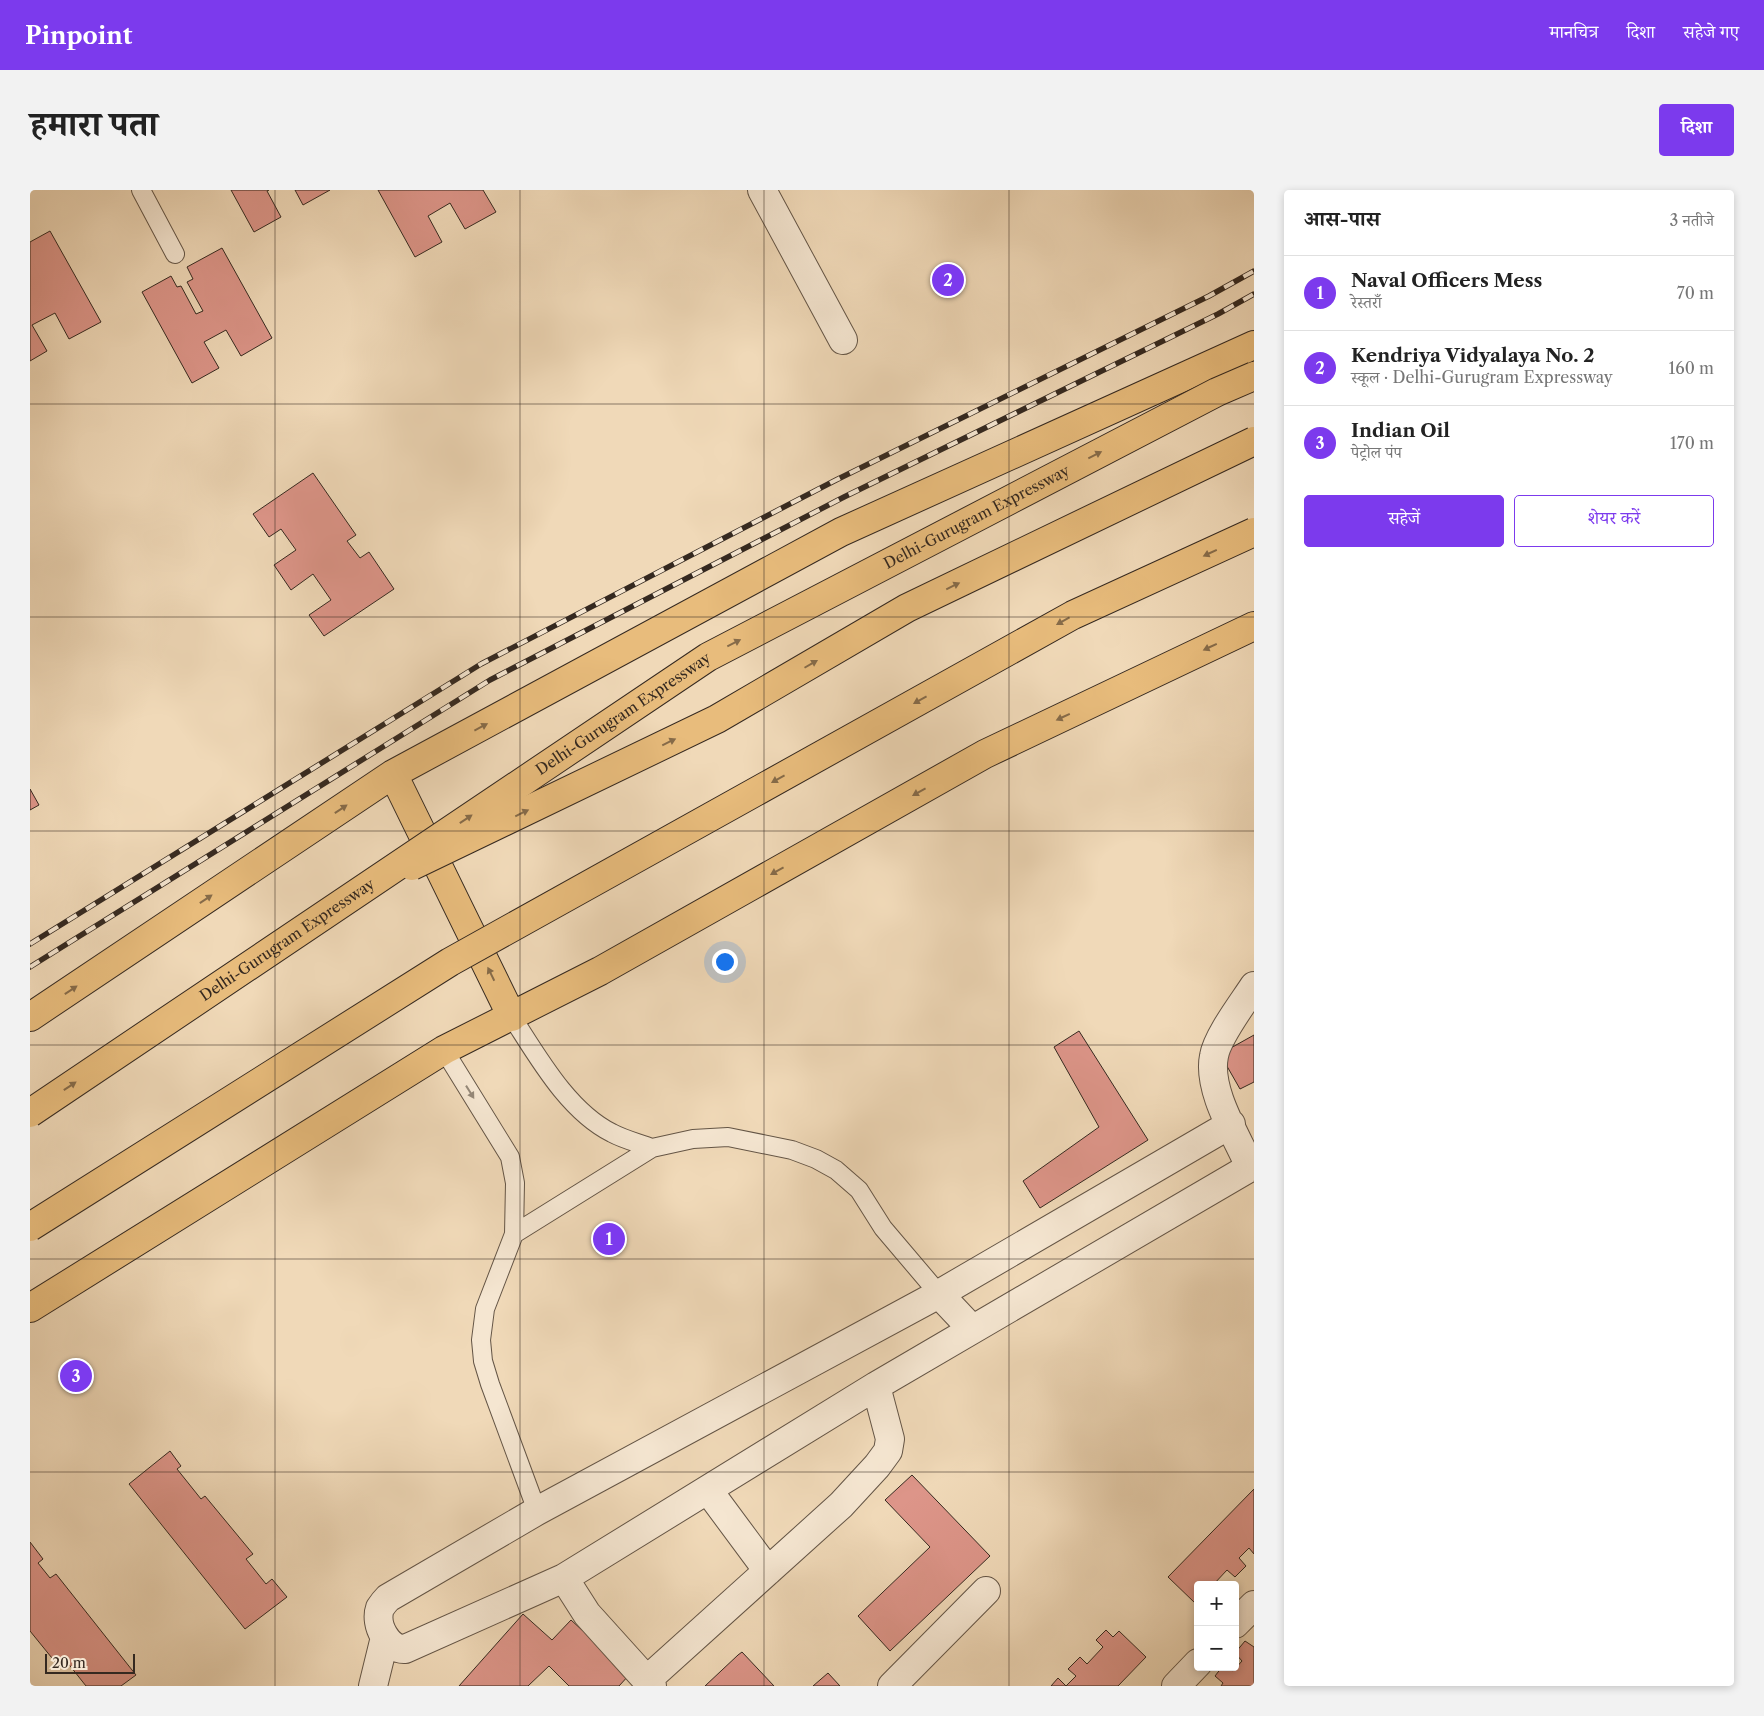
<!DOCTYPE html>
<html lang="hi">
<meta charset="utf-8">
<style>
body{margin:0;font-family:"Libre Caslon Text","Noto Serif Devanagari",serif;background:#f2f2f2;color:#222}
.controls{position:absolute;right:15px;bottom:15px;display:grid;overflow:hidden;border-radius:5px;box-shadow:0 2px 8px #0003}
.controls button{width:45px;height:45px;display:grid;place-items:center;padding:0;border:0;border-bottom:1px solid #e0e0e0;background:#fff;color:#222;font:25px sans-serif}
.scale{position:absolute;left:15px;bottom:12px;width:90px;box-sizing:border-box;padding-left:5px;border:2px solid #352920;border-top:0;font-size:14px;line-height:18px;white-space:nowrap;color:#352920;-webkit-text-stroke:4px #f5e6d1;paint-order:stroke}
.you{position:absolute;left:694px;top:771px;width:18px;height:18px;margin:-12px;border:4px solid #fff;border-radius:50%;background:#1a73e8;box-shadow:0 0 0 8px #1a73e833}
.badge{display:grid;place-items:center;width:32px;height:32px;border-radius:50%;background:#7c3aed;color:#fff;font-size:16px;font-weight:700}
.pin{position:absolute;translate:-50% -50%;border:2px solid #fff;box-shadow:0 1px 5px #0006}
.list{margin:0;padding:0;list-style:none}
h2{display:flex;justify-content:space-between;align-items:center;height:65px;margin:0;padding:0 20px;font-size:21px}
h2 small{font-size:16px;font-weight:400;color:#767676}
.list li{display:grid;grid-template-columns:32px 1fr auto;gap:15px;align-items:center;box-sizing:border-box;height:75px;padding:0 20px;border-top:1px solid #e0e0e0}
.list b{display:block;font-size:19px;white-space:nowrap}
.list p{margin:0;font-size:16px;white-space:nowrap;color:#767676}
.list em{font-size:16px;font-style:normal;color:#767676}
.actions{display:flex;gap:10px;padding:15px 20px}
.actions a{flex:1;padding:11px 0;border:1px solid #7c3aed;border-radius:5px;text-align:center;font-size:18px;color:#7c3aed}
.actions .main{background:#7c3aed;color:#fff}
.map{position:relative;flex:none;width:1224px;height:1496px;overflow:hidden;border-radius:5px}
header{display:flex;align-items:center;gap:30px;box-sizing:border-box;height:70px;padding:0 25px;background:#7c3aed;color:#fff}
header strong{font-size:24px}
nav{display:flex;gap:28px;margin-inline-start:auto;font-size:18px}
.intro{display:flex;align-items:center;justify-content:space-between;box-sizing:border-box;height:120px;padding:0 30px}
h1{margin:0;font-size:35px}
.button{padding:12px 22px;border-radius:5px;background:#7c3aed;color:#fff;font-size:18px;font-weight:700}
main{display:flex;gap:30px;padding:0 30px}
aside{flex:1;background:#fff;border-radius:5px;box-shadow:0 2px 8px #0003}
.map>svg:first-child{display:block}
.building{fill:#dd9589;stroke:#352920}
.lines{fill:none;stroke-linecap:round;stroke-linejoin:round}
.service-casing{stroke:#645546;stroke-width:20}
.minor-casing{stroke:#645546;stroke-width:30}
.primary-casing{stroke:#352920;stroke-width:30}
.service{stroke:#f5e6d1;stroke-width:18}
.minor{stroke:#f5e6d1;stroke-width:28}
.primary{stroke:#e8bc7c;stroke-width:28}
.rail-casing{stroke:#352920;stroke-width:5.5}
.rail{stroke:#f5e6d1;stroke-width:4;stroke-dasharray:11;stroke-linecap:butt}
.primary-bridge-casing{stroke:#352920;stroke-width:30;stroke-linecap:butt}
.motorway-bridge-casing{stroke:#352920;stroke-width:30;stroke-linecap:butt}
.primary-bridge{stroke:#e8bc7c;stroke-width:28}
.motorway-bridge{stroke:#e8bc7c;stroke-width:28}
.oneway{fill:#866b49}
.oneway2{fill:#958878}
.grid{fill:none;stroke:#352920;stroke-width:1;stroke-opacity:0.55}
.labels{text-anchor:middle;stroke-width:4;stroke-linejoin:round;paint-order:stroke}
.street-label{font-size:15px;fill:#352920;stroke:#f5e6d1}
</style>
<header>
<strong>Pinpoint</strong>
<nav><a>मानचित्र</a><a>दिशा</a><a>सहेजे गए</a></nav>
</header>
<div class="intro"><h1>हमारा पता</h1><a class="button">दिशा</a></div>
<main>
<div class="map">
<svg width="1224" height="1496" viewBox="0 0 1224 1496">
<rect width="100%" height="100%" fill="#f0d9b8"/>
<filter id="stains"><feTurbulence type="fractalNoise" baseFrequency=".004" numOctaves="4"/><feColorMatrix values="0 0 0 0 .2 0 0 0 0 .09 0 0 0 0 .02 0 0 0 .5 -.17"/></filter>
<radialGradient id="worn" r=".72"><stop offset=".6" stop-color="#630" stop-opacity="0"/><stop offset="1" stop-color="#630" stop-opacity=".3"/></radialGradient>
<path class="building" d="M201 0H239L237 1 251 27 224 42Z
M265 0H300L273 15Z
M348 0H453L466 22 435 39 420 13 398 26 412 52 385 67Z
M20 41 71 132 39 149 25 123 2 135 17 161 0 171V52Z
M192 58 242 148 211 166 196 140 174 152 189 178 162 193 112 102 141 86 147 97 151 96 166 124 173 121 157 92 163 89 157 77Z
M283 283 326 345 317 351 330 368 339 362 364 399 294 446 279 425 301 410 283 384 261 400 244 375 266 360 251 339 239 347 223 324Z
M0 599 9 615 0 620Z
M1049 841 1118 950 1010 1018 993 991 1069 937 1024 857Z
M1224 845V892L1210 899 1190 864Z
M140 1261 151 1276 147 1279 171 1309 175 1306 223 1364 216 1369 236 1394 242 1389 257 1407 215 1439 99 1294Z
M882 1285 960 1366 860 1461 828 1426 900 1357 855 1310Z
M1224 1299V1364L1219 1358 1209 1368 1216 1376 1205 1387 1197 1380 1183 1395H1168V1410L1165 1413 1138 1387Z
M0 1352 13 1369 8 1373 20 1388 26 1384 106 1485 91 1496H56L33 1467 26 1473 0 1441Z
M493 1424 522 1450 541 1430 600 1484 589 1496H539L519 1476 498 1496H429Z
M1076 1440 1083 1447 1089 1441 1116 1467 1088 1496H1021L1028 1488 1036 1496 1046 1486 1038 1479 1050 1467 1057 1474 1073 1457 1066 1450Z
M1215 1451 1224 1457V1496H1191L1193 1493 1185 1486 1192 1477H1198L1203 1481 1212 1471 1205 1463Z
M712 1462 744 1496H675L708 1465Z
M798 1483 810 1496H783Z"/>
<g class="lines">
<defs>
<path id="service" d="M111 0 145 64
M482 827C508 867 538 921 582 943 595 950 609 953 622 958
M414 860 480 967 485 993 484 1044 455 1119 451 1150 453 1171 460 1194 507 1321
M484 1044 622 958 663 949 698 947 762 960 786 969 806 980 829 1000 853 1038 909 1104"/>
<path id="minor" d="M732 0 813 150
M1201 934 909 1104 507 1321 358 1408C355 1411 352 1415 350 1418 344 1435 358 1460 375 1459L534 1388 846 1196 1224 975
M1220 977C1206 945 1177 900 1184 866 1187 847 1213 813 1224 796
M909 1104 942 1139
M678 1300 738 1381
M534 1388 557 1424 622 1496
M1205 1434 1224 1415
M617 1490 811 1315 847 1276 858 1261 860 1249 846 1196
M343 1496 355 1447
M862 1496 956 1401
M1146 1496 1168 1473"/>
<path id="primary" d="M363 584 482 827
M0 827 363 584 811 342 1224 155
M0 1118 414 860 570 781 955 564 1224 436"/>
</defs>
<use href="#service" class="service-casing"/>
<use href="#minor" class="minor-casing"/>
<use href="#primary" class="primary-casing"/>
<use href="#service" class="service"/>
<use href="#minor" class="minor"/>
<use href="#primary" class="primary"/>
<defs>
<path id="rail" d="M0 754 451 474 806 290 1179 106 1224 81
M0 777 460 490 814 307 1188 124 1224 104"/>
</defs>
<use href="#rail" class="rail-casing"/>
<use href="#rail" class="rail"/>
<defs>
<path id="primary-bridge" d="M382 676 687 529 877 418 1224 251"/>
<g id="motorway-bridge">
<path id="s1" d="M0 923 678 467 1187 202 1224 186"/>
<path d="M0 1037 420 772 1043 425 1224 342"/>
</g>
</defs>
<use href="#primary-bridge" class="primary-bridge-casing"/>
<use href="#motorway-bridge" class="motorway-bridge-casing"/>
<use href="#primary-bridge" class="primary-bridge"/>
<use href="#motorway-bridge" class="motorway-bridge"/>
</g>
<defs><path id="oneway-solid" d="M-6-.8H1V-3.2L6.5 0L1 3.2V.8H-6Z" transform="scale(1.25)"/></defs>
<g class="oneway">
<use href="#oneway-solid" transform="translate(1065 265) rotate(-27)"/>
<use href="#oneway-solid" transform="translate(1180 363) rotate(155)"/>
<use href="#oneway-solid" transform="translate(923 396) rotate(-26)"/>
<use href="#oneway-solid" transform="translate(1033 431) rotate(151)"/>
<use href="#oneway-solid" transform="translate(704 453) rotate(-27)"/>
<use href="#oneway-solid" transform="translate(1180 457) rotate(155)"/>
<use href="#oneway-solid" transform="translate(781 474) rotate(-30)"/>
<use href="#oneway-solid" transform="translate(890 510) rotate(151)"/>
<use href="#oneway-solid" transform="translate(1033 527) rotate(155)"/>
<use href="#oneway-solid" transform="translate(451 537) rotate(-28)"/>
<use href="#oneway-solid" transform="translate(639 552) rotate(-26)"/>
<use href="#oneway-solid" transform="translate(748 589) rotate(151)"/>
<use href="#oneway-solid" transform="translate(889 602) rotate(151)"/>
<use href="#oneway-solid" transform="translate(311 619) rotate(-34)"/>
<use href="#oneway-solid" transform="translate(492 623) rotate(-26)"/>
<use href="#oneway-solid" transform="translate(436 629) rotate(-34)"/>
<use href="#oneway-solid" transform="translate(747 681) rotate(151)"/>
<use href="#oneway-solid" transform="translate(176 709) rotate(-34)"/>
<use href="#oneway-solid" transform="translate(461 784) rotate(-116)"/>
<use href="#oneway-solid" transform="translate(41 800) rotate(-34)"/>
<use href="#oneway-solid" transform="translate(40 896) rotate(-34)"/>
</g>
<use class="oneway2" href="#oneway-solid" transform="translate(440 902) rotate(58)"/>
<path class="grid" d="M245 0V1496M490 0V1496M734 0V1496M979 0V1496M0 214H1224M0 427H1224M0 641H1224M0 855H1224M0 1069H1224M0 1282H1224"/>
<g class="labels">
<g class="street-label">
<text dy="5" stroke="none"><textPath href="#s1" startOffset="1120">Delhi-Gurugram Expressway</textPath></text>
<text dy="5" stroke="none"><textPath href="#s1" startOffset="715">Delhi-Gurugram Expressway</textPath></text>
<text dy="5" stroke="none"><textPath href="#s1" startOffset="310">Delhi-Gurugram Expressway</textPath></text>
</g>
</g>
<rect width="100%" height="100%" filter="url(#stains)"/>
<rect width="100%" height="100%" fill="url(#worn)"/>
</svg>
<div class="controls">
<button>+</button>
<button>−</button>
</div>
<div class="scale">20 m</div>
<div class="you"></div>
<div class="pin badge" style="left:579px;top:1049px">1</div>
<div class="pin badge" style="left:918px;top:90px">2</div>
<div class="pin badge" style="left:46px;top:1186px">3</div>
</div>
<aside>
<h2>आस-पास<small>3 नतीजे</small></h2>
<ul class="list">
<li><span class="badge">1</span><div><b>Naval Officers Mess</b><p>रेस्तराँ</p></div><em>70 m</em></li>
<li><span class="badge">2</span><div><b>Kendriya Vidyalaya No. 2</b><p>स्कूल · Delhi-Gurugram Expressway</p></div><em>160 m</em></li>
<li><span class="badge">3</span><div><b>Indian Oil</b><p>पेट्रोल पंप</p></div><em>170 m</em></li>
</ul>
<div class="actions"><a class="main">सहेजें</a><a>शेयर करें</a></div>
</aside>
</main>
